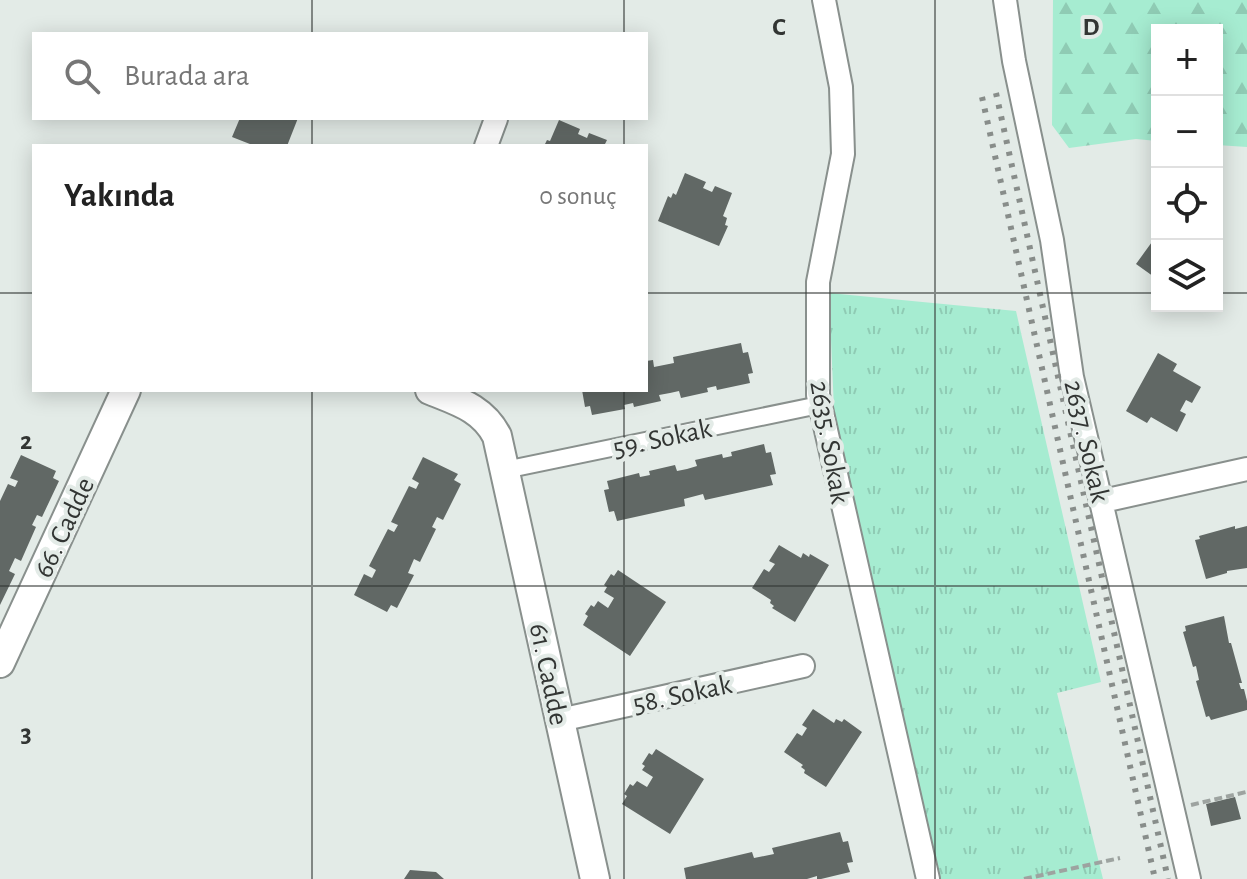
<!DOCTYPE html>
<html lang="tr">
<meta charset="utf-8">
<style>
body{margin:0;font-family:"Alegreya Sans",sans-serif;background:#f6f6f6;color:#222}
.controls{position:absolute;right:24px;top:24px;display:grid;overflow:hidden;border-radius:0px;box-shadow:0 4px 20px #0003}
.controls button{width:72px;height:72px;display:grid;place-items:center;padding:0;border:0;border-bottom:2px solid #e0e0e0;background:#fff;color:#222;font:40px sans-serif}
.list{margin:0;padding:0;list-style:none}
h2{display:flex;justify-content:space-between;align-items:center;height:104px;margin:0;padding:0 32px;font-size:34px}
h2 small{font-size:26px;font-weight:400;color:#767676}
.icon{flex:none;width:44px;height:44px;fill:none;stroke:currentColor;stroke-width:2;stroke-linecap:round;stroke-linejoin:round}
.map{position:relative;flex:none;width:1247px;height:879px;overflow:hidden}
.search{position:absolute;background:#fff;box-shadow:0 4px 20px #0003;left:32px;top:32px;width:616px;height:88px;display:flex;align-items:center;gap:20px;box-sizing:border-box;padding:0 28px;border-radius:0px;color:#767676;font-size:30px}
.panel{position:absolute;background:#fff;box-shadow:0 4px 20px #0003;left:32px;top:144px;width:616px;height:248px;border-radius:0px}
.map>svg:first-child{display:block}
.forest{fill:url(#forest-firs)}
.park{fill:url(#park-tufts)}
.building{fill:#616865}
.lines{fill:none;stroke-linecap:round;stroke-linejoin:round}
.pedestrian-casing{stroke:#89908d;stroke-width:20}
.minor-casing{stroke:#89908d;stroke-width:26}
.tertiary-casing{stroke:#89908d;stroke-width:32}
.path{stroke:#9da3a0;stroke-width:4;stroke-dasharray:8 4;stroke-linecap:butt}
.pedestrian{stroke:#fff;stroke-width:16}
.minor{stroke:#fff;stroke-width:22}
.tertiary{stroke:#fff;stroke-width:28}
.rail{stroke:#888d8a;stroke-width:6;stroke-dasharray:4 8;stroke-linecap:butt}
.grid{fill:none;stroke:#323533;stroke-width:2;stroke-opacity:0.55}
.labels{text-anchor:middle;stroke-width:8;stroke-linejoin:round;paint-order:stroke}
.street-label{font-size:28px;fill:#323533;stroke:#e3ebe7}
.grid-label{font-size:26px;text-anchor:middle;font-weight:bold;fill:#323533;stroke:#e3ebe7;stroke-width:8;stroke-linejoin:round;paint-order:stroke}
</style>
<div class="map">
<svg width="1247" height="879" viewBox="0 0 1247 879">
<defs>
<pattern id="forest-firs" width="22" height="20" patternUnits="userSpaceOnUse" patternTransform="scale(2)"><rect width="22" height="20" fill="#a6ecd1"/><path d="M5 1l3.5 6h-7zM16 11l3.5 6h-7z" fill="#8fcbb4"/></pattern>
<pattern id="park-tufts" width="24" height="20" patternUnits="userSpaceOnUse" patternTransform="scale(2)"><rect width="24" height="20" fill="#a6ecd1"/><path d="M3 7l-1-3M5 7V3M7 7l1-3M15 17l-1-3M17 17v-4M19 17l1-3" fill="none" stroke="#8fcbb4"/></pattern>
</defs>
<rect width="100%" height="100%" fill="#e3ebe7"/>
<path class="forest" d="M1053 0H1247V147L1217 145V30H1157V141L1136 139 1069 148 1052 125Z"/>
<path class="park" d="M829 293 1016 311 1101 682 1057 693 1103 879H939L835 433Z"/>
<path class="building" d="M240 118H298L287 146H255L232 137Z
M559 120 580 129 578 134 587 138 589 133 607 140 604 146H544L547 140 550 141Z
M685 173 706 182 703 188 712 192 715 186 732 193 723 216 727 218 725 225 728 226 719 246 658 221 668 196 671 198 673 193 676 195Z
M1157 235V279L1136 264Z
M741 343 743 353 748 352 753 373 748 374 750 383 717 390 716 386 707 388 708 392 681 398 679 391 670 393 659 395 661 401 634 407 633 403 624 405 625 409 592 415 590 406 585 407 582 390H646V361L653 360 654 367 674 363 673 357Z
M1158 353 1177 364 1173 371 1201 387 1192 403 1186 400 1180 411 1186 414 1177 432 1151 417 1147 423 1126 411Z
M764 444 766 453 771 452 776 474 770 475 773 485 705 500 703 494 684 499 685 506 617 521 614 511 609 512 604 490 609 489 607 481 639 473 640 477 650 475 649 471 675 465 677 471 687 469 697 466 695 460 722 454 723 458 732 456 731 452Z
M21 455 56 471 53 478 59 481 42 517 37 515 32 525 36 527 21 561 15 558 9 571 15 574 0 605V501L8 484 15 487 18 481 10 478Z
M423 457 458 474 454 480 461 484 443 520 437 517 432 527 436 529 420 562 414 559 408 573 414 575 397 608 391 605 387 612 354 595 364 574 372 578 376 570 369 566 388 529 394 532 398 525 391 522 409 486 416 489 419 483 412 479Z
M1235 526V529L1247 526V568L1227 571V573L1206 579 1195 540 1200 539 1199 536Z
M779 545 801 558 803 553 809 557 810 554 829 565 795 622 772 608 774 606 770 603 771 600 752 588 764 569 769 572 775 564 769 561Z
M618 570 666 602 630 656 583 625 588 616 585 614 591 605 594 607 598 601 608 608 614 598 604 592 607 587 604 585 611 574 614 576Z
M1224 616 1229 643H1231L1242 683H1239L1241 689H1244L1247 701V710L1211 720 1209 716 1206 717 1196 681 1199 680 1196 666 1193 667 1183 632 1186 631 1185 626Z
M813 709 834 723 836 719 842 722 844 719 862 732 826 787 804 773 805 770 801 767 803 765 784 752 797 733 802 736 807 728 802 725Z
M656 749 704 779 670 834 622 804 627 796 624 794 630 784 633 786 637 781 647 787 653 777 642 770 645 766 642 764 649 753 652 755Z
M1235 797 1241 819 1211 826 1206 804Z
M840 832 843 842 848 841 853 862 847 863 850 872 821 879H817V876L807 879H686L684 868 752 852 754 858 774 854 772 848Z
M410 870 436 872 444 879H404Z"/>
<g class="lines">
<defs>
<path id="pedestrian" d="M505 470 819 405"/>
<path id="minor" d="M824 0 841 87 843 154 818 282V395L928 879
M1005 0 1014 61 1052 240 1072 377 1189 879
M486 146 496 119
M1103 501 1247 469
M560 720 803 666"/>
<path id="tertiary" d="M430 390C457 401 483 408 497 436L595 879
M0 663 126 390"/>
</defs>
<use href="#pedestrian" class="pedestrian-casing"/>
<use href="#minor" class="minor-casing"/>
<use href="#tertiary" class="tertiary-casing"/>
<path class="path" d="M1191 805 1246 792 1247 794
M1024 879 1120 858"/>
<use href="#pedestrian" class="pedestrian"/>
<use href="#minor" class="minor"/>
<use href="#tertiary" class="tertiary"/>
<path class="rail" d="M996 93 1168 879
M982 97 1155 879"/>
</g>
<path class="grid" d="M312 0V34M624 0V34M935 0V879M312 118V146M624 118V146M0 293H34M646 293H1157M1217 293H1247M312 390V879M624 390V879M0 586H1247"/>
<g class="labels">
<g class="street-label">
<text transform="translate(662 437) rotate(-12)" y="10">59. Sokak</text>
<text transform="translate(1088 441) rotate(77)" y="10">2637. Sokak</text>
<text transform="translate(831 442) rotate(80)" y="10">2635. Sokak</text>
<text transform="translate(63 527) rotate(-65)" y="10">66. Cadde</text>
<text transform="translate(550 674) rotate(78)" y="10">61. Cadde</text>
<text transform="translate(682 693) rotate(-12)" y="10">58. Sokak</text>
</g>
</g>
<g class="grid-label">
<text x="779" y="35">C</text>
<text x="1091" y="35">D</text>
<text x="26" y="449">2</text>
<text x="26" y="742">3</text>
</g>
</svg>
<div class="controls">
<button>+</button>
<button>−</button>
<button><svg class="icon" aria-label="locate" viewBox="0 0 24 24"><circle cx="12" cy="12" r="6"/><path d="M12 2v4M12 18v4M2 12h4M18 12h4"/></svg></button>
<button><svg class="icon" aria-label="layers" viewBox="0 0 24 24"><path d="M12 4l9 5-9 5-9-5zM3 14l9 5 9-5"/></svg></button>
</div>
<div class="search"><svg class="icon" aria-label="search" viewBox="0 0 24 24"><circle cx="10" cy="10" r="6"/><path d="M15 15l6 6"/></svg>Burada ara</div>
<section class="panel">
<h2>Yakında<small>0 sonuç</small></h2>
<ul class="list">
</ul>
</section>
</div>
